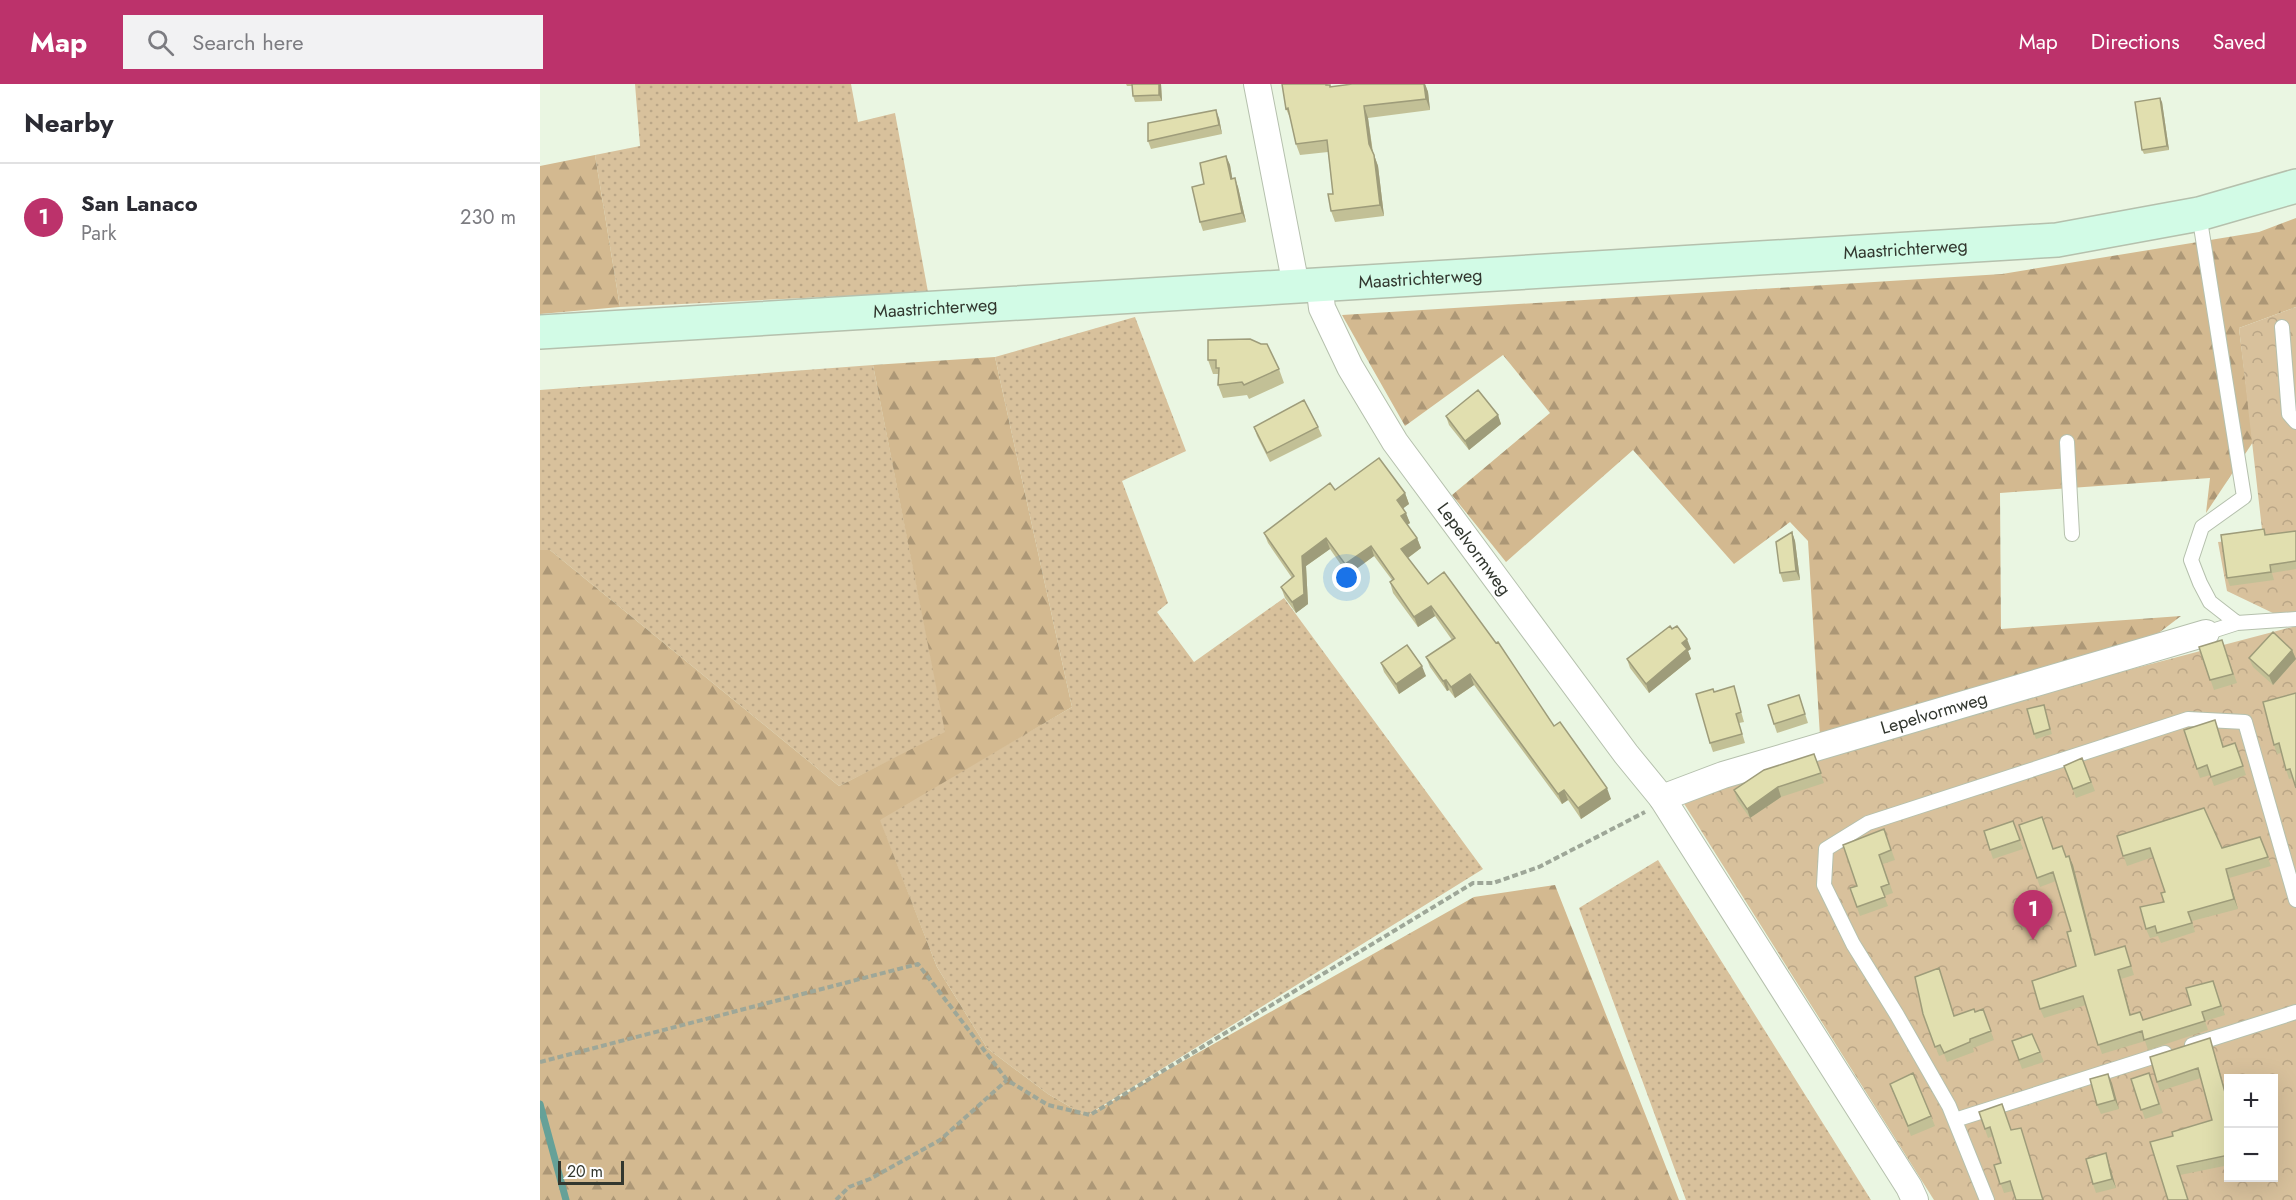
<!DOCTYPE html>
<meta charset="utf-8">
<style>
body{margin:0;font-family:Jost,sans-serif;background:#f2f2f3;color:#2b2b33}
.controls{position:absolute;right:18px;bottom:18px;display:grid;overflow:hidden;border-radius:0px;box-shadow:0 6px 24px #0002}
.controls button{width:54px;height:54px;display:grid;place-items:center;padding:0;border:0;border-bottom:2px solid #e1e1e2;background:#fff;color:#2b2b33;font:30px sans-serif}
.scale{position:absolute;left:18px;bottom:15px;width:66px;box-sizing:border-box;padding-left:6px;border:3px solid #32372f;border-top:0;font-size:16px;line-height:21px;white-space:nowrap;color:#32372f;-webkit-text-stroke:4px #fff;paint-order:stroke}
.you{position:absolute;left:807px;top:494px;width:21px;height:21px;margin:-15px;border:4px solid #fff;border-radius:50%;background:#1a73e8;box-shadow:0 0 0 9px #1a73e833}
.badge{display:grid;place-items:center;width:39px;height:39px;border-radius:50%;background:#bc326b;color:#fff;font-size:20px;font-weight:700}
.pin{position:absolute;translate:-50% -50px;filter:drop-shadow(0 2px 3px #0008)}
.pin::after{content:'';position:absolute;top:32px;width:21px;height:18px;background:inherit;clip-path:polygon(0 0,100% 0,50% 100%)}
.list{margin:0;padding:0;list-style:none}
h2{display:flex;justify-content:space-between;align-items:center;height:78px;margin:0;padding:0 24px;font-size:26px}
h2 small{font-size:20px;font-weight:400;color:#7c7c81}
.list li{display:grid;grid-template-columns:39px 1fr auto;gap:18px;align-items:center;box-sizing:border-box;height:108px;padding:0 24px;border-top:2px solid #e1e1e2}
.list b{display:block;font-size:22px;white-space:nowrap}
.list p{margin:0;font-size:20px;white-space:nowrap;color:#7c7c81}
.list em{font-size:20px;font-style:normal;color:#7c7c81}
.icon{flex:none;width:33px;height:33px;fill:none;stroke:currentColor;stroke-width:2;stroke-linecap:round;stroke-linejoin:round}
.map{position:relative;flex:none;width:1756px;height:1116px;overflow:hidden}
header{display:flex;align-items:center;gap:36px;box-sizing:border-box;height:84px;padding:0 30px;background:#bc326b;color:#fff}
header strong{font-size:28px}
nav{display:flex;gap:33px;margin-inline-start:auto;font-size:21px}
.search{width:420px;height:54px;background:#f2f2f3;display:flex;align-items:center;gap:15px;box-sizing:border-box;padding:0 21px;border-radius:0px;color:#7c7c81;font-size:22px}
main{display:flex}
aside{flex:1;background:#fff}
.map>svg:first-child{display:block}
.grass{fill:url(#grass-dots)}
.forest{fill:url(#forest-firs)}
.park{fill:url(#park-crowns);fill-rule:evenodd}
.lines{fill:none;stroke-linecap:round;stroke-linejoin:round}
.stream{stroke:#66a198;stroke-width:7}
.service-casing{stroke:#b5c0ad;stroke-width:16}
.minor-casing{stroke:#b5c0ad;stroke-width:28}
.secondary-casing{stroke:#b5c0ad;stroke-width:36}
.path{stroke:#9ea798;stroke-width:4;stroke-dasharray:6 3;stroke-linecap:butt}
.service{stroke:#fff;stroke-width:14}
.minor{stroke:#fff;stroke-width:26}
.secondary{stroke:#d2fbe6;stroke-width:33}
.wall{fill:#c2c096}
.shaded-wall{fill:#9e9c7a}
.building{fill:#e1dfaf;stroke:#9e9c7a;stroke-width:1.5}
.labels{text-anchor:middle;stroke-width:4.5;stroke-linejoin:round;paint-order:stroke}
.street-label{font-size:18px;fill:#32372f;stroke:#fff}
</style>
<header>
<strong>Map</strong>
<div class="search"><svg class="icon" aria-label="search" viewBox="0 0 24 24"><circle cx="10" cy="10" r="6"/><path d="M15 15l6 6"/></svg>Search here</div>
<nav><a>Map</a><a>Directions</a><a>Saved</a></nav>
</header>
<main>
<aside>
<h2>Nearby<small></small></h2>
<ul class="list">
<li><span class="badge">1</span><div><b>San Lanaco</b><p>Park</p></div><em>230 m</em></li>
</ul>
</aside>
<div class="map">
<svg width="1756" height="1116" viewBox="0 0 1756 1116">
<defs>
<pattern id="grass-dots" width="8" height="8" patternUnits="userSpaceOnUse" patternTransform="scale(1.5)"><rect width="8" height="8" fill="#d8c19c"/><path d="M2 2h.1M6 6h.1" fill="none" stroke="#baa687" stroke-width="1.8" stroke-linecap="round"/></pattern>
<pattern id="forest-firs" width="22" height="20" patternUnits="userSpaceOnUse" patternTransform="scale(1.5)"><rect width="22" height="20" fill="#d3b990"/><path d="M5 1l3.5 6h-7zM16 11l3.5 6h-7z" fill="#ac9776"/></pattern>
<pattern id="park-crowns" width="20" height="18" patternUnits="userSpaceOnUse" patternTransform="scale(1.5)"><rect width="20" height="18" fill="#d8c19c"/><path d="M2 6a3 3 0 1 1 6 0M12 15a3 3 0 1 1 6 0" fill="none" stroke="#baa687"/></pattern>
</defs>
<rect width="100%" height="100%" fill="#eaf6e2"/>
<path class="grass" d="M95 0H311L318 38 355 29 388 208 80 223 55 71 100 62Z
M595 233 646 367 582 397 628 519 617 528 654 578 744 514 943 785 546 1032 508 1010 447 964 397 883 339 735 532 623 455 273Z
M333 281 406 649 299 702 10 466H0V306Z
M1118 776 1331 1116H1146L1039 824Z"/>
<path class="forest" d="M55 71 80 223 0 230V82Z
M1756 134V223L1699 244 1713 358 1666 429 1670 394 1460 409 1461 545 1641 532 1612 554 1280 652 1268 457 1250 438 1194 480 1093 366 966 478 912 411 1010 329 963 271 865 342 802 231 1462 190 1719 148Z
M455 273 532 623 340 736 397 883 447 964 508 1010 546 1032 934 813 1015 801 1139 1116H0V466H10L299 702 405 648 333 281Z"/>
<path class="park" d="M1756 223V540L1687 507 1678 458 1723 454 1699 244Z
M1756 542V1116H1394L1143 718 1192 699 1402 635ZM1688 994H1734V1094H1688Z"/>
<g class="lines">
<path class="stream" d="M0 1020 26 1116"/>
<defs>
<path id="service" d="M1659 130 1704 413 1662 443 1651 476 1660 499 1670 518 1697 539 1756 535
M1742 243 1749 330 1756 338
M1527 358 1532 450
M1666 549 1697 539
M1652 961 1756 928
M1415 1036 1625 969
M1447 1116 1409 1022 1357 931 1313 860 1284 801 1286 765 1328 739 1648 635 1705 638 1756 816"/>
<g id="minor">
<path d="M717 0 756 202"/>
<path id="s1" d="M779 200 782 224 810 283 855 358 1086 670 1122 714 1369 1103 1375 1116"/>
<path id="s2" d="M1122 714 1183 691 1666 549"/>
</g>
<g id="secondary">
<path id="s3" d="M0 248 1517 156 1659 130 1756 102"/>
</g>
</defs>
<use href="#service" class="service-casing"/>
<use href="#minor" class="minor-casing"/>
<use href="#secondary" class="secondary-casing"/>
<path class="path" d="M0 978 378 880 467 996 508 1021 550 1031 933 799H953L999 783 1105 728
M296 1116 309 1103 330 1095 400 1056 467 996"/>
<use href="#service" class="service"/>
<use href="#minor" class="minor"/>
<use href="#secondary" class="secondary"/>
</g>
<path class="wall" d="M586 0H621L622 17 595 18 593 12 592 2H587Z
M742 0H788L790 3 812 0H885L888 8 890 26 828 34 833 68 838 82 844 132 795 138 791 127 793 110 788 68 760 71 756 60 751 36 746 25Z
M1622 18 1629 66 1604 70 1602 66Z
M679 34 682 50 611 65 608 57Z
M686 72 690 81 692 94 698 103 706 138 663 147 660 138 664 100Z
M668 256 739 285 744 299 709 315 707 311 683 314 678 301V290H673L668 276Z
M958 331 961 340 929 366 909 341 906 332Z
M714 343H778L782 352 730 378 717 352Z
M795 406 865 409 869 420 863 424 870 439 867 441 877 454 881 464 868 474 888 500 1014 642 1071 715 1041 735 1028 716 1022 720 934 601 915 614 909 606 907 607 890 583 886 573 912 556 895 532 878 543 853 509 850 498 852 496 834 472 808 491 790 465 766 482 768 520 756 529 745 514 741 503 752 494 728 459 724 449Z
M1724 445 1726 451 1756 447V485L1732 489 1734 496 1690 502 1687 494Z
M1252 448 1255 457 1260 496 1243 498 1240 489Z
M1682 556 1697 599 1674 606 1659 563Z
M1151 565 1148 567 1151 575 1109 609 1090 584 1087 575Z
M1752 566 1756 575 1733 601 1713 583 1709 574Z
M841 579 886 592 859 610 844 588Z
M1194 602 1204 638 1199 639 1205 659 1173 668 1170 659 1174 608Z
M1756 609 1753 694 1749 695 1741 669 1737 670 1734 661Z
M1259 611 1268 639 1237 649 1234 640Z
M1505 626 1512 650 1496 655 1494 650Z
M1675 636 1684 663 1695 659 1706 691 1674 702 1670 691 1660 694 1644 646Z
M1274 670 1284 699 1241 713 1210 734 1197 716 1194 706Z
M1542 674 1555 707 1536 714 1524 682Z
M1473 737 1483 765 1453 775 1444 747Z
M1479 741 1513 765 1526 773 1533 781 1556 870 1585 862 1594 891 1581 895 1591 931 1603 936 1651 921 1673 897 1685 931 1665 937 1668 946 1608 966 1605 957 1562 970 1546 921 1504 934 1500 925 1536 882 1531 847 1516 797 1500 803Z
M1344 745 1355 776 1343 780 1353 809 1344 812 1348 822 1320 832 1310 804 1317 802Z
M1577 752 1682 764 1720 753 1731 782 1689 794 1698 825 1652 837 1655 848 1621 859 1618 852 1610 854 1606 845 1624 818 1625 808 1613 773 1587 782Z
M1443 925 1454 956 1433 964 1434 968 1407 978 1404 970 1399 972 1383 930 1415 932 1435 928Z
M1670 954 1689 1020V1081L1640 1091 1628 1116 1633 1052 1672 1036 1661 994 1620 1007 1617 998Z
M1472 957 1500 968 1504 978 1482 985Z
M1609 989 1623 1029 1605 1035 1591 995Z
M1568 990 1579 1025 1561 1030 1557 1021Z
M1350 1000 1391 1032 1395 1042 1371 1052Z
M1439 1028 1471 1046 1481 1044 1503 1116H1476L1473 1107 1464 1109 1454 1081 1461 1079 1453 1052 1448 1054Z
M1566 1069 1576 1104 1556 1109 1553 1100Z"/>
<path class="shaded-wall" d="M619 0H621L622 17 619 11Z
M884 0H885L888 8 890 26 886 15Z
M1620 14 1622 18 1629 66 1627 62Z
M824 22 828 34 833 72 829 60Z
M676 26 679 34 682 50 679 41Z
M834 71 838 82 844 132 840 121Z
M686 72 690 81 694 104 691 95Z
M695 94 698 103 706 138 702 129Z
M958 331 961 340 929 366 925 357Z
M865 409 869 420 861 426 857 416Z
M866 429 870 439 865 442 861 432Z
M1252 448 1255 457 1260 496 1256 487Z
M786 454 790 465 766 482 768 520 756 529 752 518 762 472Z
M877 454 881 464 865 476 861 465Z
M831 462 834 472 808 491 805 480Z
M891 522 895 532 878 543 874 533Z
M1147 555 1151 565 1148 567 1151 575 1109 609 1106 600 1142 559Z
M1752 566 1756 575 1733 601 1729 592Z
M882 582 886 592 859 610 856 600Z
M930 590 934 601 915 614 911 603Z
M906 596 909 606 907 607 903 597Z
M1238 703 1241 713 1210 734 1207 725Z
M1067 704 1071 715 1041 735 1038 724Z
M1024 706 1028 716 1022 720 1018 710Z
M1529 772 1533 781 1558 880 1555 871Z
M1686 785 1689 794 1698 825 1694 815Z
M1578 886 1581 895 1593 940 1590 931Z
M1670 954 1689 1020V1023Z
M1568 990 1572 999 1579 1025 1575 1016Z
M1566 1069 1569 1079 1576 1104 1572 1095Z"/>
<path class="building" d="M592 0H619V11L593 12Z
M742 0H786V1H790V3L812 0H884L886 15 824 22 829 60 834 71 840 121 791 127 788 110H793L787 56 756 60 748 24 746 25Z
M1620 14 1627 62 1602 66 1595 18Z
M676 26 679 41 608 57V39Z
M686 72 691 95 695 94 702 129 660 138 652 103 664 100 660 79Z
M710 255 721 260H727L739 285 704 301 702 298 678 301 679 284H676V276H668V256Z
M938 306 958 331 925 357 906 332Z
M764 316 778 343 727 369 714 343Z
M839 374 865 409 857 416 866 429 861 432 877 454 861 465 888 500 904 488 956 559 958 558 1014 642 1020 638 1067 704 1038 724 1024 706 1018 710 930 590 911 603 906 596 903 597 886 573 915 554 891 522 874 533 850 498 854 495 831 462 805 480 786 454 762 472 764 510 752 518 741 503 754 492 724 449 790 399 795 406Z
M1724 445 1725 451 1756 447V477L1730 481 1731 488 1687 494 1681 451Z
M1252 448 1256 487 1240 489 1236 458Z
M1130 542 1132 545 1137 542 1147 555 1142 559 1147 565 1106 600 1087 575Z
M1733 548 1752 566 1729 592 1709 574Z
M1682 556 1693 590 1670 596 1659 563Z
M867 561 882 582 856 600 841 579Z
M1194 602 1201 628 1196 630 1202 650 1170 659 1156 610 1173 605 1174 608Z
M1756 609V704L1750 685 1746 686 1739 659 1734 661 1723 618Z
M1259 611 1265 630 1234 640 1228 621Z
M1504 621 1510 645 1494 650 1487 625Z
M1675 636 1683 663 1695 659 1703 682 1671 693 1667 681 1657 685 1644 646Z
M1274 670 1281 689 1238 703 1207 725 1194 706 1224 686Z
M1542 674 1551 698 1533 705 1524 682Z
M1664 724 1682 764 1720 753 1728 773 1686 785 1694 815 1648 828 1652 839 1617 849 1615 842 1606 845 1600 823 1624 818 1621 809 1625 808 1610 764 1583 772 1577 752Z
M1502 733 1513 765 1522 762 1526 773 1529 772 1555 871 1585 862 1591 882 1578 886 1590 931 1600 928 1603 936 1651 921 1646 904 1673 897 1681 922 1662 928 1665 937 1604 956 1602 947 1558 961 1543 912 1500 925 1492 897 1536 882 1527 848 1531 847 1513 788 1497 794 1479 741Z
M1473 737 1480 756 1450 766 1444 747Z
M1344 745 1351 766 1339 771 1349 800 1341 803 1345 813 1317 823 1310 804 1317 802 1303 761Z
M1399 884 1414 932 1434 925 1435 928 1443 925 1451 947 1430 955V958L1404 969 1400 961 1395 963 1383 930 1375 893Z
M1492 950 1500 968 1479 976 1472 957Z
M1670 954 1689 1023V1071L1637 1082 1648 1116H1628L1610 1058 1633 1052 1632 1048 1672 1036 1658 984 1617 998 1610 973Z
M1373 989 1391 1032 1368 1042 1350 1000Z
M1609 989 1619 1020 1601 1026 1591 995Z
M1568 990 1575 1016 1557 1021 1550 995Z
M1462 1020 1471 1046 1481 1044 1503 1116H1476L1470 1097 1460 1100 1454 1081 1461 1079 1450 1043 1445 1045 1439 1028Z
M1566 1069 1572 1095 1553 1100 1546 1075Z"/>
<g class="labels">
<g class="street-label">
<text dy="6" stroke="none"><textPath href="#s3" startOffset="1368">Maastrichterweg</textPath></text>
<text dy="6" stroke="none"><textPath href="#s3" startOffset="882">Maastrichterweg</textPath></text>
<text dy="6" stroke="none"><textPath href="#s3" startOffset="396">Maastrichterweg</textPath></text>
<text dy="6" stroke="none"><textPath href="#s1" startOffset="310">Lepelvormweg</textPath></text>
<text dy="6" stroke="none"><textPath href="#s2" startOffset="285">Lepelvormweg</textPath></text>
</g>
</g>
</svg>
<div class="controls">
<button>+</button>
<button>−</button>
</div>
<div class="scale">20 m</div>
<div class="you"></div>
<div class="pin badge" style="left:1493px;top:856px">1</div>
</div>
</main>
